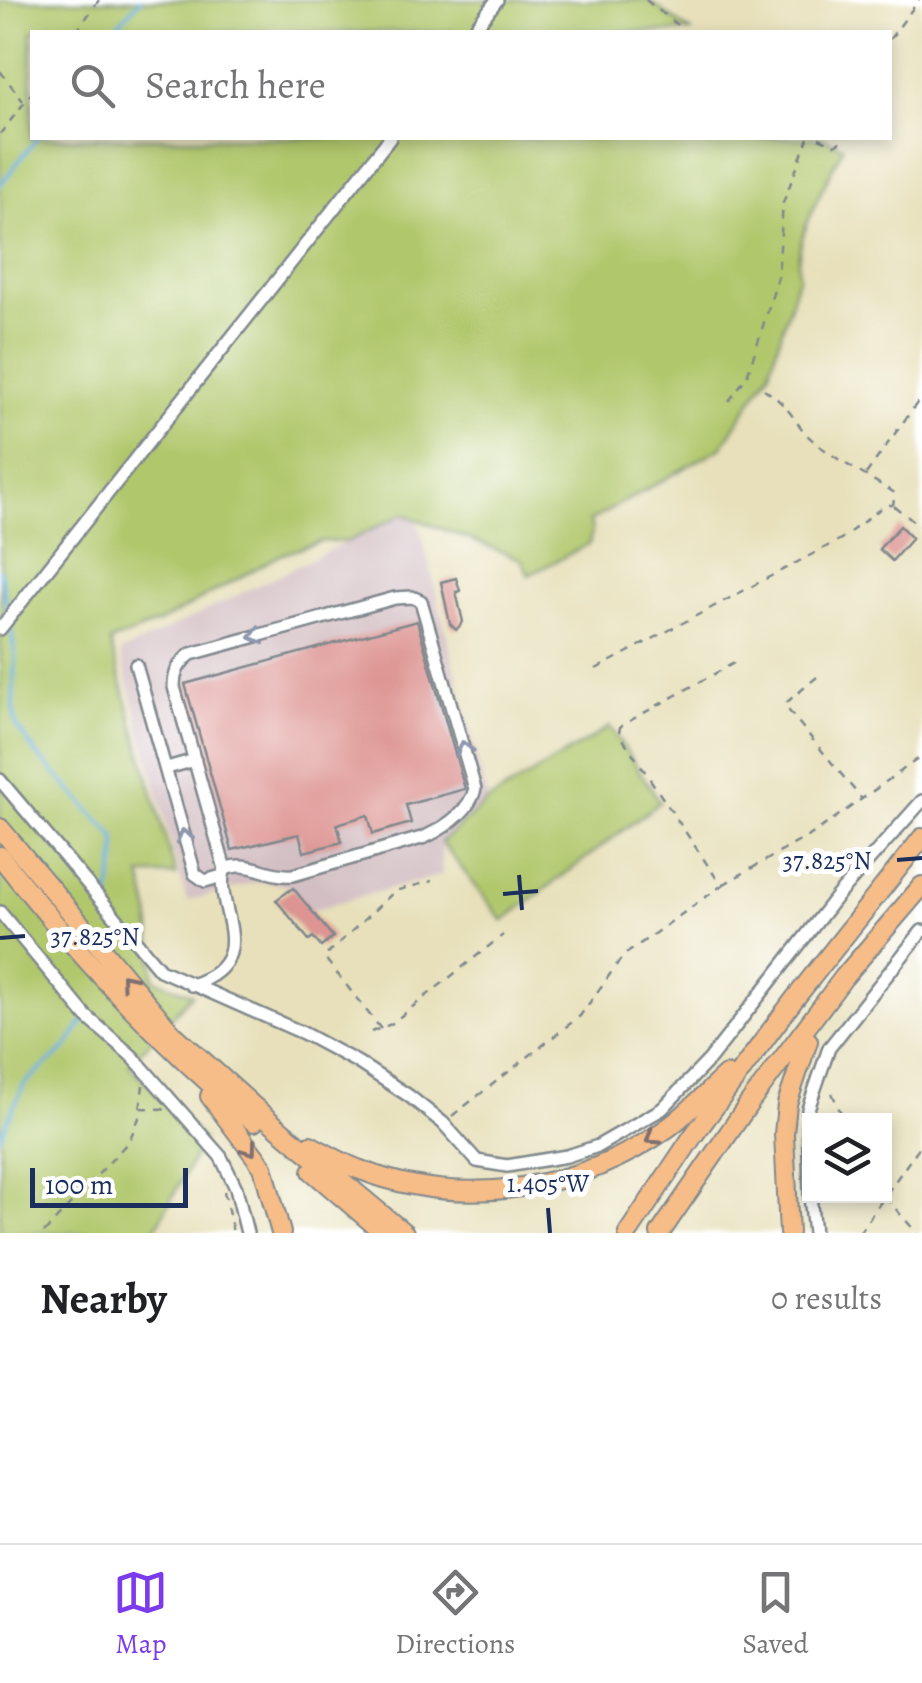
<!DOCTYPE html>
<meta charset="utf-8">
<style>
body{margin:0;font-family:Alegreya,serif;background:#f2f2f2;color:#202124}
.controls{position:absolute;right:30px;bottom:30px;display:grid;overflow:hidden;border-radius:0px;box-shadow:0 5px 15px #0003}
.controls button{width:90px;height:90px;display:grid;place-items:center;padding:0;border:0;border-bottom:2px solid #e0e0e0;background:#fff;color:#202124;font:50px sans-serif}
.scale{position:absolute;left:30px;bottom:25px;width:158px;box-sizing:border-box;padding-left:10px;border:5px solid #1b2f5e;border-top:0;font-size:28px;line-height:35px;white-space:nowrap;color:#1b2f5e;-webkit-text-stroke:8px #fff;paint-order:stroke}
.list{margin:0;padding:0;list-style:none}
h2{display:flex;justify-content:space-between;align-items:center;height:130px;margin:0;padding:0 40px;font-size:42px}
h2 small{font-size:32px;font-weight:400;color:#757577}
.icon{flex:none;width:55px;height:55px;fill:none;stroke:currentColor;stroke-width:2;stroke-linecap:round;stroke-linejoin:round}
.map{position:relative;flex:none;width:922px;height:1233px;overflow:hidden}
.search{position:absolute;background:#fff;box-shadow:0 5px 15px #0003;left:30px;right:30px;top:30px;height:110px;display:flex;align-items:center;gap:25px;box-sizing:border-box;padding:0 35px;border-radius:0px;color:#757577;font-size:38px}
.sheet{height:310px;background:#fff}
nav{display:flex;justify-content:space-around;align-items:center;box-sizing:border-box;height:140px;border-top:2px solid #e0e0e0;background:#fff;font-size:28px;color:#757577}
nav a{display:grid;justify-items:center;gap:5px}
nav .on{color:#7c3aed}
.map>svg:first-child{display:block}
.industrial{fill:#d2bec3}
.green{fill:#b1c76c;stroke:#667b65;stroke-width:2.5}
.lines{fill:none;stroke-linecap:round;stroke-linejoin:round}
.stream{stroke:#61adda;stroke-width:4}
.building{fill:#dd9492}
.minor-casing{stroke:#81888c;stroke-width:16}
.highway-casing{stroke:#81888c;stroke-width:22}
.path{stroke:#81888c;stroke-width:2.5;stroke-dasharray:8 8;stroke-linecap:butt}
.minor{stroke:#fff;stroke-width:11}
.highway{stroke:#f7bd88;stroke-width:18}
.oneway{stroke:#8d97ae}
.oneway2{stroke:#7e6f71}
.ticks{fill:none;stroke:#1b2f5e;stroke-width:4}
.ticks-label{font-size:25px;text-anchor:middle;fill:#1b2f5e;stroke:#fff;stroke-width:10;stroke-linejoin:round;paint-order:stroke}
</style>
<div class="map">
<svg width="922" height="1233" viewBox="0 0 922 1233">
<rect width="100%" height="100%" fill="#fff"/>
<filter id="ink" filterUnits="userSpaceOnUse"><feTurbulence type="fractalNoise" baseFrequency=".01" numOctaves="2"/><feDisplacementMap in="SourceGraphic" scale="20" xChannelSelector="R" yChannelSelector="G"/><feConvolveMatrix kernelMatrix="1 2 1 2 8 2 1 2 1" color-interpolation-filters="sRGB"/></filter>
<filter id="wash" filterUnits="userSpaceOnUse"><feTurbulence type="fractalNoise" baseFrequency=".0048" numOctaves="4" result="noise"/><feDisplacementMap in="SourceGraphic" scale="40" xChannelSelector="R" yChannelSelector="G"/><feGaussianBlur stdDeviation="2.25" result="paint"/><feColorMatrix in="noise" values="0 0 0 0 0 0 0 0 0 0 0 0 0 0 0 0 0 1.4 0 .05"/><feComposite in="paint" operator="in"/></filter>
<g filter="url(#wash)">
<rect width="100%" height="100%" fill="#e7e0ba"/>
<path class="industrial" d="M403 514 413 517 420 528 488 801 441 842 442 875 311 910 291 887 267 882H257L187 901 120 653Z"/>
<path class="green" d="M0 0H648L691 32H32V138H824L843 147C828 180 792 238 799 275L769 373 722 447 590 521 592 531 589 544 529 575 521 559 403 514 347 542 322 541 280 555 160 622 110 642 176 875H141L150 914 154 979 192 994 129 1065 203 1140 153 1233H0Z
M610 727 660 802 503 921 441 842 488 801Z"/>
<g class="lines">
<path class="stream" d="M111 32 140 0
M0 185 37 138
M0 571 8 611
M10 620 15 657 13 706 16 725 35 752 115 837C119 862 110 881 109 905
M0 1136 25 1083 67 1047 86 1017"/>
</g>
<g id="blocks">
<path class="building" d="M900 526 912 538 892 561 879 549Z
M456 578 460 591 456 592 463 622 456 630 450 624 441 582Z
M417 621 465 789 406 805 411 823 373 834 368 815 337 824 342 842 304 852 299 834 232 850 185 684Z
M293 888 333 937 321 947 313 937 309 940 276 900Z"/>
</g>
</g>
<g filter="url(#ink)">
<use href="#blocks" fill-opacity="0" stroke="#81888c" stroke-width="2.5"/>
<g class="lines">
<defs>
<path id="minor" d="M472 32 497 0
M0 629 390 138
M136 665 195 874 205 881 222 876
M167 768 195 760
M0 780 160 970 303 1033 357 1062 409 1096 443 1123 477 1161 507 1166 567 1156 598 1146 662 1109 710 1059 837 896 922 801
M0 912 86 1016 133 1057 221 1157 236 1188 247 1233
M191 985C267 961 210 903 225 869 249 859 269 878 293 875L425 837C446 827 469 812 475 789L421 601 412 597 395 598 191 654C179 663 174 672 174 687L225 869
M810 1192 808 1109 829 1048 922 931
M810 1196 814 1233"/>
<path id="highway" d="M0 828 173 1034 271 1122 404 1233
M0 856C77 955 158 1042 254 1122
M210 1096 263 1167 281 1233
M310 1145C326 1153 341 1163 358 1169 461 1210 581 1191 669 1127 689 1112 707 1092 726 1075
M312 1171 384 1233
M628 1233 693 1136 793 1001 922 838
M660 1233 748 1105 844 977 922 886
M789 1233 784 1134 787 1104 808 1041"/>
</defs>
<use href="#minor" class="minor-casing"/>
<use href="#highway" class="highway-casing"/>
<path class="path" d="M646 0 686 32
M76 32 99 0
M890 39 919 0
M0 71 23 101
M0 134 32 93
M819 138 835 145 847 138
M764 389C784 403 788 410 802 429 817 450 872 479 895 493L893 505
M729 401 747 376 758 342 778 277 783 203 808 138
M866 474 922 396
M894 506 922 528
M734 663 633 719 620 727 619 733 717 879 724 884 814 833 922 756
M596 669 841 539 885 505H893
M817 677 786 703 789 711 861 798
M381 1029 324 957 395 891 432 881
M371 1032 391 1024 503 935
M832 1093 844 1120
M141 1108 163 1109 167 1113
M452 1116 580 1016 623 956 724 884
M224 1191 233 1233
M885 1197 917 1233
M44 1233 129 1141 139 1118 143 1085
M859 1233 922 1143"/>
<use href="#minor" class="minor"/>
<use href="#highway" class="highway"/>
</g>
<defs><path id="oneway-chevron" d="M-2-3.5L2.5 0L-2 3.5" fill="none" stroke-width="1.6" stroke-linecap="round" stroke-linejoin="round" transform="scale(2.5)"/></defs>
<g class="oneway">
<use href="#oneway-chevron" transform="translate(256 636) rotate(165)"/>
<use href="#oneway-chevron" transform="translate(464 748) rotate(-105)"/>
<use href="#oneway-chevron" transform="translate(184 836) rotate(-105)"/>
</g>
<g class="oneway2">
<use href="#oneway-chevron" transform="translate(127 980) rotate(-130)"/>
<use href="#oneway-chevron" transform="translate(652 1138) rotate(147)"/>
<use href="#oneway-chevron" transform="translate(250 1149) rotate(54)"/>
</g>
</g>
<path class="ticks" d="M897 860 922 858M519 875 522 910M503 894 538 891M0 938 25 936M548 1208 550 1233"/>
<g class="ticks-label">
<text x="827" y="869">37.825°N</text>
<text x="95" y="945">37.825°N</text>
<text x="548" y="1192">1.405°W</text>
</g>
</svg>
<div class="controls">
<button><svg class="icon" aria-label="layers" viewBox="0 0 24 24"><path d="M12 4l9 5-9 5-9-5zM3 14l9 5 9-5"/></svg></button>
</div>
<div class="scale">100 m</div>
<div class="search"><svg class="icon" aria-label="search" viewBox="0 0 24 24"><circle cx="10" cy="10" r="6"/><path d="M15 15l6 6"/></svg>Search here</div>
</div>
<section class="sheet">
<h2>Nearby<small>0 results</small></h2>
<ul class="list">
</ul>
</section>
<nav>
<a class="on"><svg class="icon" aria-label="map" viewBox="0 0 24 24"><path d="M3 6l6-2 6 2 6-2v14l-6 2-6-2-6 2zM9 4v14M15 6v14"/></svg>Map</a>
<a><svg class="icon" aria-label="directions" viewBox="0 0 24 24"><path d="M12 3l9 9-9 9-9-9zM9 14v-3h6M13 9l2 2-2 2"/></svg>Directions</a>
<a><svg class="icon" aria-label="saved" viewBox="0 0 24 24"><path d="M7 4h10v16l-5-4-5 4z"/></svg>Saved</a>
</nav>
